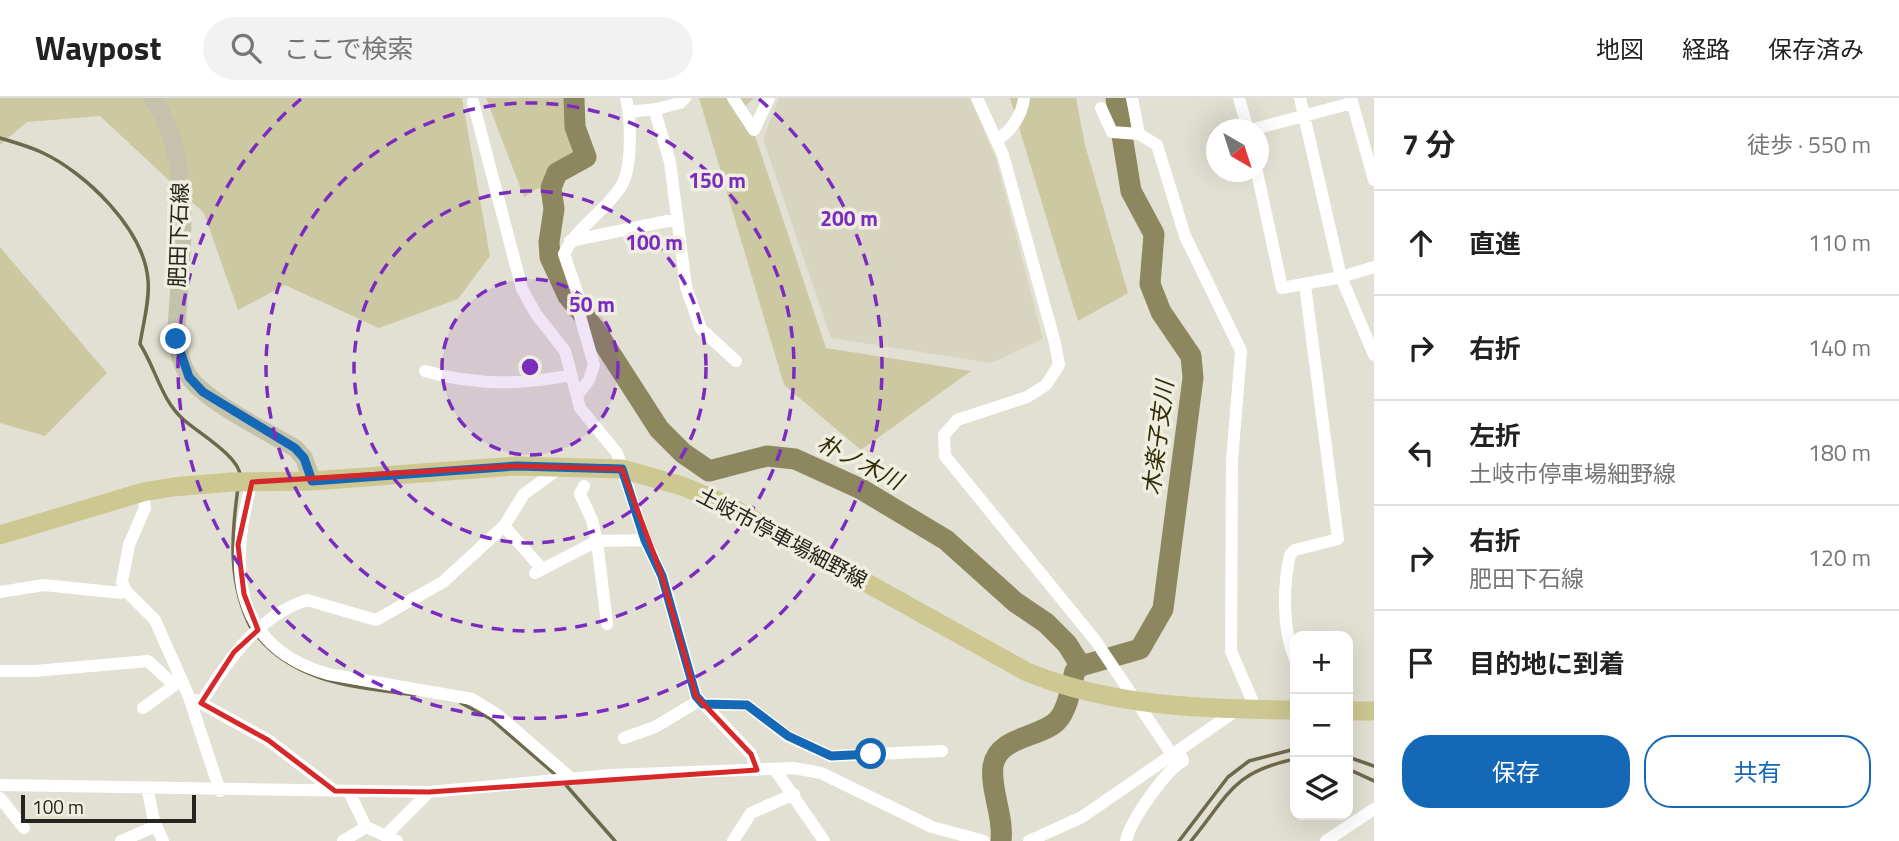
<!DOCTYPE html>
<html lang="ja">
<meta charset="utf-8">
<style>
body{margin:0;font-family:"Titillium Web","Noto Sans JP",sans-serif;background:#f2f2f2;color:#222}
.controls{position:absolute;right:21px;bottom:21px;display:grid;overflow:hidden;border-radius:14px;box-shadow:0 7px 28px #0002}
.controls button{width:63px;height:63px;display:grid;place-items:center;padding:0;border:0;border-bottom:2px solid #e0e0e0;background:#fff;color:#222;font:35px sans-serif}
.compass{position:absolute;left:1206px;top:21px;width:63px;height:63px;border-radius:50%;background:#fff;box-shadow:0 7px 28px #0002;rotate:141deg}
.scale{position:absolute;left:21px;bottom:18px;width:175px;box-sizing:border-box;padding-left:7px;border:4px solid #25241f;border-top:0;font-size:19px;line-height:24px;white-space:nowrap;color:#25241f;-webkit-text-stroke:5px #efeedf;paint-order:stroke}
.stop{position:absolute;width:21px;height:21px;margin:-16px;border:5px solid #1568b6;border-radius:50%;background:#fff}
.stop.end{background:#1568b6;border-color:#fff;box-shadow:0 2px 7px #0008}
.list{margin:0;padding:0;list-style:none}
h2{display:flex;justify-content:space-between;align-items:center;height:91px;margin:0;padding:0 28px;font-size:30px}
h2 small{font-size:23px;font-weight:400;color:#767676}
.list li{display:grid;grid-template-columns:46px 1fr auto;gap:21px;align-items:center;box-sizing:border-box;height:105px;padding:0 28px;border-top:2px solid #e0e0e0}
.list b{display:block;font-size:26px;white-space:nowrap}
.list p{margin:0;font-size:23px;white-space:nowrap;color:#767676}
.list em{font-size:23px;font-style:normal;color:#767676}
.actions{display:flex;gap:14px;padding:21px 28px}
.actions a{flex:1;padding:16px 0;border:2px solid #1568b6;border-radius:28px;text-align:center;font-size:24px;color:#1568b6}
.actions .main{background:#1568b6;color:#fff}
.icon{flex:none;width:38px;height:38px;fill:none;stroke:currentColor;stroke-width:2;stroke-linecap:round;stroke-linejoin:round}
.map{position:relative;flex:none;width:1374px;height:743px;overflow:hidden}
header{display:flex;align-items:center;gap:42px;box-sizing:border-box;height:98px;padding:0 35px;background:#fff;border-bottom:2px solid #e0e0e0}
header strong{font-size:33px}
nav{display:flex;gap:38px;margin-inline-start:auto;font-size:24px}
.search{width:490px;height:63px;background:#f2f2f2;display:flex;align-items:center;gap:18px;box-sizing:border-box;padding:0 24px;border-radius:38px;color:#767676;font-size:26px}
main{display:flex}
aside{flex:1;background:#fff}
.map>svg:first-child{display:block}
.built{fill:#d7d5c0}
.green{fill:#ccc8a2}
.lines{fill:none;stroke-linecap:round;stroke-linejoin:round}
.stream{stroke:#6d694c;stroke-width:3.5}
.river{stroke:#8c875f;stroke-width:21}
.minor{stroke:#fff;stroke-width:12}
.secondary{stroke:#c5c2ab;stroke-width:18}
.primary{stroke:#cdc792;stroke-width:19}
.route{stroke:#1568b6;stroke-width:9}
.marked{fill:none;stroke:#d62828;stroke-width:5;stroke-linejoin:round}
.ring{fill:none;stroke:#7b2cbf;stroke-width:3.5;stroke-dasharray:12 9}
.labels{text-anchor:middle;stroke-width:7;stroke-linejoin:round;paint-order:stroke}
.street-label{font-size:21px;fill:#25241f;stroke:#efeedf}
.water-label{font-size:23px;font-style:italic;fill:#302c08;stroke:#efeedf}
.centre{fill:#7b2cbf;stroke:#efeedf;stroke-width:3.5}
.ring-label{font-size:21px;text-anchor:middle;font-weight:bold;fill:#7b2cbf;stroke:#efeedf;stroke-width:7;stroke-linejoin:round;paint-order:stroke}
</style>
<header>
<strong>Waypost</strong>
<div class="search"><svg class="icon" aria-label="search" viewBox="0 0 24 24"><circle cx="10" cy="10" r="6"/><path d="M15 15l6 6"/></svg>ここで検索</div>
<nav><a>地図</a><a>経路</a><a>保存済み</a></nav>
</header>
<main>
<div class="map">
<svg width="1374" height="743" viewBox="0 0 1374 743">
<rect width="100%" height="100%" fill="#e2e0d2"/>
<path class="built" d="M779 0H970L996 61 1043 241 991 265 831 240 763 41Z"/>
<path class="green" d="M0 0H462L490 158 458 201 379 230 285 187 238 212 204 115 100 18 27 24 0 47Z
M486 0H568L594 56 524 99Z
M699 0H754L745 8 826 250 971 273 861 352 784 287Z
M1010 0H1076L1085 47 1128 195 1078 223Z
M0 149 107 275 45 338 0 325Z"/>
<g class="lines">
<path class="stream" d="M0 40C13 44 28 48 41 54 85 74 144 131 148 182 150 202 143 226 140 246 156 271 161 302 184 322 197 334 242 360 240 379
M238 390C231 439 228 487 252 532
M257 538C297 586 357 589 415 597
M461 605 491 621 557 678
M1348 659 1374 668
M1348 671 1374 683
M565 686 615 743
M1179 743 1228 679 1249 663 1295 651
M1191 743C1229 697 1232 674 1295 661"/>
<path class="river" d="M574 0 575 29 586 59 557 75 551 90 554 111 549 144 550 159 568 198 594 230 659 331 683 355 709 373 767 358 795 361 861 391 946 442 1015 504 1046 525 1067 546 1081 568 1075 573C1071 588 1068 612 1057 623 1040 640 998 638 993 668 990 692 1004 718 1001 743
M1081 568 1140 551 1163 511 1193 280 1191 258 1161 214 1150 186 1154 136 1131 93 1116 0"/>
<path class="minor" d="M685 0 680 5 656 11V17L670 64 686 189 701 231 736 263
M733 0 754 32 769 0
M977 0 1003 57 1055 245 1059 267 1046 287 1027 299 957 322 944 337 945 358 1095 542 1173 658
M1132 0 1139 36 1157 47 1185 138 1241 253 1232 363 1231 553 1256 611
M1239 0 1248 32
M1300 0 1341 179 1374 257
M1351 0 1374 82
M473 4 522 191 536 216 565 253 580 310 617 355 645 442 662 478 696 598 751 656 757 672
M1101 10 1112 34 1139 36
M629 14 656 11
M1250 32 1352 5
M996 42C1011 34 1022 17 1024 0
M1257 74 1282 190 1341 179 1374 169
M570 143 677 121
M425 273C472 287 523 287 571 277
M577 298 589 282 594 267 580 218 581 206 564 156C577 129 603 115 620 90 633 72 631 21 626 0
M252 384C229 466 230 548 328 576L472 601 498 617 573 682
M584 388 580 396 592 422 597 443 607 526
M143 394 145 410 129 447 122 484 126 493 155 522 189 599 220 693
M504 428 542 471
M535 475 597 443 645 442
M0 494 44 487 121 495 126 493
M1295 561C1282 531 1283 488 1290 457L1295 452 1338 441 1305 187
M0 573H35L148 563 173 586
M195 602 268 642 335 693
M201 605C226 565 258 517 307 502L376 522 443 484 504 428 524 396 560 370
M703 606 747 607 787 638 831 658 942 653
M143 610 179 584
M624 640 655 629 700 602
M776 673 824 743
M0 687 429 694 611 677 794 670 821 675 932 729 984 743
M147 689 154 723 163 743
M349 694 366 729 397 743
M0 700 24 730
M387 736 429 694
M121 743 156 728
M343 743 366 729
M733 743 751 715 794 696
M1029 743 1082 719 1237 612
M1126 743C1130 723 1166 672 1183 663L1179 653
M1326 743 1374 711"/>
<path class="secondary" d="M152 0C198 63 179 167 176 241 179 254 181 266 188 277 203 302 268 334 295 350L304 360 312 383"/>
<path class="primary" d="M0 437 143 394 173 389 231 384 312 383 516 368 622 371 682 388 723 405 1027 574C1113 609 1203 611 1295 612
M1348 613H1374"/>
</g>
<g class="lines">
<path class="route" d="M176 241 189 279 203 294 295 350 304 360 312 383 516 368 622 371 645 442 662 478 696 598 703 606 747 607 788 638 831 658 871 656"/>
</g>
<path class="marked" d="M516 368 622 371 662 478 696 598 751 656 757 672 429 694 335 693 268 642 201 605 234 554 258 532 244 496 238 447 252 384Z"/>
<circle cx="530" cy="269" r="88" fill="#7b2cbf" fill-opacity=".12"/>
<g class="ring">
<circle cx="530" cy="269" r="88"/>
<circle cx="530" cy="269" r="176"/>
<circle cx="530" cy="269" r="264"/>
<path d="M759 1A352 352 0 1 1 301 1"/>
</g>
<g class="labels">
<g class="street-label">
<text transform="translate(179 137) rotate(-88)" y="7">肥田下石線</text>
<text transform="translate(782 440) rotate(28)" y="7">土岐市停車場細野線</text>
</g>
<g class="water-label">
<text transform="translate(1158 340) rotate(-83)" y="8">木楽子支川</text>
<text transform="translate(860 364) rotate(27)" y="8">朴ノ木川</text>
</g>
</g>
<circle cx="530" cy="269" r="10" class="centre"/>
<g class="ring-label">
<text x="717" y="90">150 m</text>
<text x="849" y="128">200 m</text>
<text x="654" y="152">100 m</text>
<text x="592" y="214">50 m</text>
</g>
</svg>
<div class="controls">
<button>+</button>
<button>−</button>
<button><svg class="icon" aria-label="layers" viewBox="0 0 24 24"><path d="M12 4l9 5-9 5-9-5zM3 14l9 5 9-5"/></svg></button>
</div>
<svg class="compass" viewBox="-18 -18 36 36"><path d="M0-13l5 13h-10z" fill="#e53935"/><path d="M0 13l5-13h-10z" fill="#767676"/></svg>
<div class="scale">100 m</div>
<div class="stop" style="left:871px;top:656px"></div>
<div class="stop end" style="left:176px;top:241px"></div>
</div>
<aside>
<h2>7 分<small>徒歩 · 550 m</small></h2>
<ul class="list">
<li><svg class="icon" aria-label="ahead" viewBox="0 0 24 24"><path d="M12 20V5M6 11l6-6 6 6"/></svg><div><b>直進</b></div><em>110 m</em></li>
<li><svg class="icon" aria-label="right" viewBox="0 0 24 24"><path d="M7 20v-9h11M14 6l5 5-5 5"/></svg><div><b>右折</b></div><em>140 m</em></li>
<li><svg class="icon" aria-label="left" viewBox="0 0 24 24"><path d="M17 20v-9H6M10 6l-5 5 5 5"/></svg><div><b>左折</b><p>土岐市停車場細野線</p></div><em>180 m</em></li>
<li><svg class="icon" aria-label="right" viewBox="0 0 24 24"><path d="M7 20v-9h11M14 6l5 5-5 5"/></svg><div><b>右折</b><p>肥田下石線</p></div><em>120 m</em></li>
<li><svg class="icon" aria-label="arrive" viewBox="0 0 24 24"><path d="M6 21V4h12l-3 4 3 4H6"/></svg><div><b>目的地に到着</b></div></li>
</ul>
<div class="actions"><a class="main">保存</a><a>共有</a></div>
</aside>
</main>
